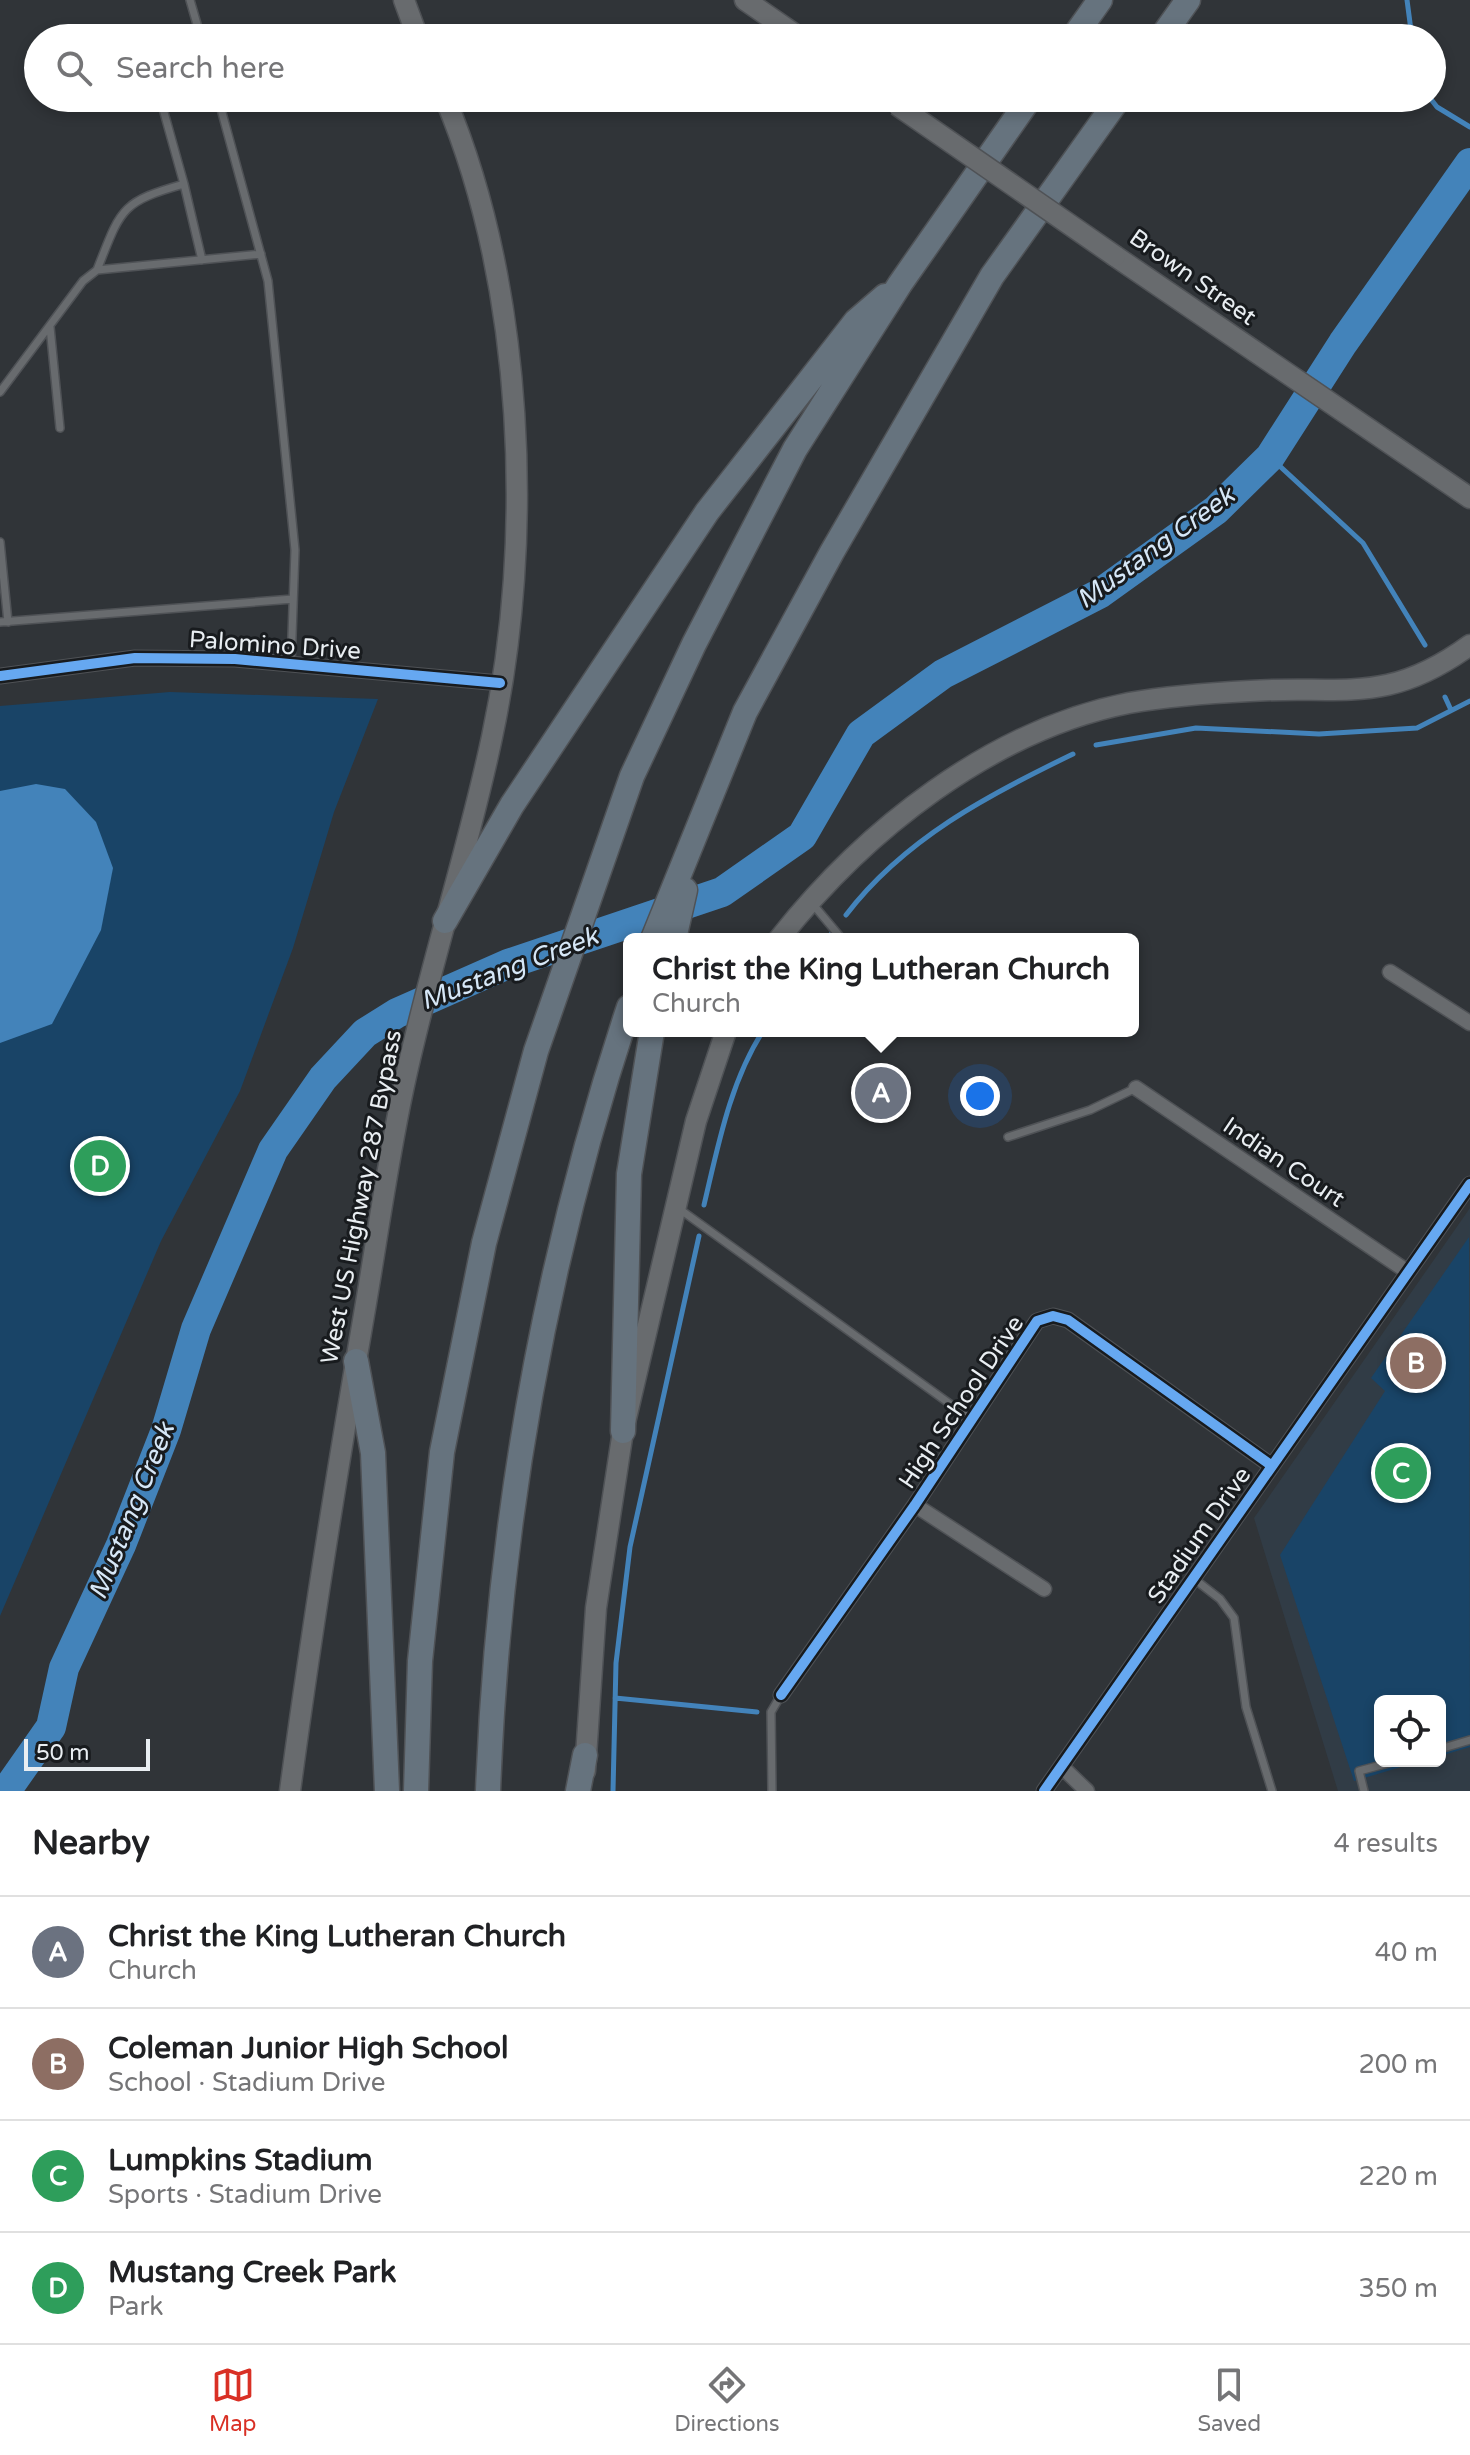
<!DOCTYPE html>
<meta charset="utf-8">
<style>
body{margin:0;font-family:"Varela Round",sans-serif;background:#f6f6f6;color:#202124}
.controls{position:absolute;right:24px;bottom:24px;display:grid;overflow:hidden;border-radius:12px;box-shadow:0 4px 12px #0003}
.controls button{width:72px;height:72px;display:grid;place-items:center;padding:0;border:0;border-bottom:2px solid #e0e0e0;background:#fff;color:#202124;font:40px sans-serif}
.scale{position:absolute;left:24px;bottom:20px;width:126px;box-sizing:border-box;padding-left:8px;border:4px solid #e9eef2;border-top:0;font-size:22px;line-height:28px;white-space:nowrap;color:#e9eef2;-webkit-text-stroke:6px #181b1e;paint-order:stroke}
.you{position:absolute;left:980px;top:1096px;width:28px;height:28px;margin:-20px;border:6px solid #fff;border-radius:50%;background:#1a73e8;box-shadow:0 0 0 12px #1a73e833}
.badge{display:grid;place-items:center;width:52px;height:52px;border-radius:50%;background:#d93025;color:#fff;font-size:26px;font-weight:700}
.pin{position:absolute;translate:-50% -50%;border:4px solid #fff;box-shadow:0 2px 8px #0006}
.popup{position:absolute;left:623px;top:933px;width:516px;height:104px;box-sizing:border-box;display:grid;place-content:center;border-radius:12px;background:#fff;filter:drop-shadow(0 2px 6px #0005);font-size:26px;white-space:nowrap;color:#757577}
.popup b{font-size:30px;color:#202124}
.popup::after{content:'';position:absolute;left:50%;top:100%;margin-left:-16px;border:16px solid transparent;border-top-color:#fff}
.list{margin:0;padding:0;list-style:none}
h2{display:flex;justify-content:space-between;align-items:center;height:104px;margin:0;padding:0 32px;font-size:34px}
h2 small{font-size:26px;font-weight:400;color:#757577}
.list li{display:grid;grid-template-columns:52px 1fr auto;gap:24px;align-items:center;box-sizing:border-box;height:112px;padding:0 32px;border-top:2px solid #e0e0e0}
.list b{display:block;font-size:30px;white-space:nowrap}
.list p{margin:0;font-size:26px;white-space:nowrap;color:#757577}
.list em{font-size:26px;font-style:normal;color:#757577}
.icon{flex:none;width:44px;height:44px;fill:none;stroke:currentColor;stroke-width:2;stroke-linecap:round;stroke-linejoin:round}
.map{position:relative;flex:none;width:1470px;height:1791px;overflow:hidden}
.search{position:absolute;background:#fff;box-shadow:0 4px 12px #0003;left:24px;right:24px;top:24px;height:88px;display:flex;align-items:center;gap:20px;box-sizing:border-box;padding:0 28px;border-radius:44px;color:#757577;font-size:30px}
.sheet{height:552px;background:#fff}
nav{display:flex;justify-content:space-around;align-items:center;box-sizing:border-box;height:112px;border-top:2px solid #e0e0e0;background:#fff;font-size:22px;color:#757577}
nav a{display:grid;justify-items:center;gap:4px}
nav .on{color:#d93025}
.map>svg:first-child{display:block}
.built{fill:#313c46;fill-rule:evenodd}
.green{fill:#194467}
.water{fill:#4383ba}
.lines{fill:none;stroke-linecap:round;stroke-linejoin:round}
.stream{stroke:#4383ba;stroke-width:5}
.river{stroke:#4383ba;stroke-width:30}
.lane-casing{stroke:#4f5256;stroke-width:10}
.street-casing{stroke:#4f5256;stroke-width:17}
.secondary-casing{stroke:#4f5256;stroke-width:23}
.highway-casing{stroke:#4f5256;stroke-width:27}
.lane{stroke:#686b6e;stroke-width:7}
.street{stroke:#686b6e;stroke-width:14}
.secondary{stroke:#686b6e;stroke-width:20}
.highway{stroke:#66737e;stroke-width:24}
.secondary-bridge-casing{stroke:#4f5256;stroke-width:23;stroke-linecap:butt}
.secondary-bridge{stroke:#686b6e;stroke-width:20}
.cycleway-casing{stroke:#181b1e;stroke-width:15}
.cycleway{stroke:#66a8f1;stroke-width:10}
.labels{text-anchor:middle;stroke-width:6;stroke-linejoin:round;paint-order:stroke}
.street-label{font-size:24px;fill:#e9eef2;stroke:#181b1e}
.water-label{font-size:26px;font-style:italic;fill:#d6e7f7;stroke:#181b1e}
</style>
<div class="map">
<svg width="1470" height="1791" viewBox="0 0 1470 1791">
<rect width="100%" height="100%" fill="#303438"/>
<path class="built" d="M1470 1208V1791H1338L1254 1518ZM1380 1701H1440V1761H1380Z"/>
<path class="green" d="M170 692 378 699 334 812 293 948 240 1091 161 1241 0 1616V706Z
M1469 1237 1470 1747 1440 1756V1701H1380V1761H1421L1354 1781 1280 1555 1385 1391 1371 1378Z"/>
<path class="water" d="M36 784 65 789 96 822 113 868 101 930 52 1024 0 1043V791Z"/>
<g class="lines">
<path class="stream" d="M1407 0 1412 38
M1430 98 1437 107 1470 127
M1270 457 1363 543 1425 645
M1445 697 1451 710
M1096 745 1196 728 1319 734 1417 728 1470 701
M846 915C904 839 988 795 1073 754
M827 939 832 933
M704 1205C718 1146 730 1082 763 1031
M615 1698 757 1712
M613 1791 616 1663 630 1547 699 1236"/>
<path class="river" d="M6 1791 51 1727 64 1668 121 1545 166 1430 196 1329 273 1150 323 1078 365 1033 397 1013 508 964 722 892 802 836 861 734 943 674 1099 594 1216 510 1270 457 1343 343 1470 163"/>
<defs>
<path id="lane" d="M190 0 201 38
M160 98 184 184C120 202 121 209 97 270L261 254
M218 98 268 281 295 550 291 664
M184 184 202 260
M50 327 60 428
M0 392 83 281 97 270
M0 542 8 622
M0 622 293 599
M811 902 842 939
M1008 1137 1090 1110 1136 1088
M678 1208 971 1419
M1193 1578 1220 1599 1234 1618 1246 1707 1272 1791
M1440 1749 1470 1740
M772 1791 771 1712 781 1695
M1364 1791 1359 1771 1396 1761"/>
<path id="street" d="M0 676 135 658 235 659 500 683
M1390 972 1470 1023
M1136 1088 1408 1272
M915 1505 1044 1589
M781 1695 915 1505 1037 1321 1053 1316 1068 1320 1272 1466
M1062 1767 1087 1791
M1044 1791 1470 1184"/>
<path id="secondary" d="M404 0 418 38
M745 0 800 38
M1115 256 1470 498
M779 939C864 831 991 730 1129 703 1169 696 1210 693 1250 691 1343 685 1386 706 1470 645
M585 1771 596 1608 623 1431 696 1121 726 1031
M290 1791C312 1628 338 1465 366 1303 378 1232 388 1160 403 1090 428 971 467 856 492 737 535 538 524 287 445 98"/>
<path id="highway" d="M1073 38 1100 0
M1161 38 1188 0
M445 921 512 805 707 512 856 321 885 296
M653 939 745 712 832 552 992 276 1119 98
M674 939 685 890
M356 1361 373 1453 387 1791
M623 1431 629 1174 652 1031
M416 1791 420 1661 442 1452 484 1243 536 1051 632 776 694 644 795 449 900 284 1030 98
M488 1791C498 1525 545 1260 629 1007
M578 1791 585 1755"/>
</defs>
<use href="#lane" class="lane-casing"/>
<use href="#street" class="street-casing"/>
<use href="#secondary" class="secondary-casing"/>
<use href="#highway" class="highway-casing"/>
<use href="#lane" class="lane"/>
<use href="#street" class="street"/>
<use href="#secondary" class="secondary"/>
<use href="#highway" class="highway"/>
<defs>
<path id="secondary-bridge" d="M897 105 1115 256"/>
</defs>
<use href="#secondary-bridge" class="secondary-bridge-casing"/>
<use href="#secondary-bridge" class="secondary-bridge"/>
<defs>
<path id="cycleway" d="M0 676 135 658 235 659 500 683
M781 1695 915 1505 1037 1321 1053 1316 1068 1320 1272 1466
M1044 1791 1470 1184"/>
</defs>
<use href="#cycleway" class="cycleway-casing"/>
<use href="#cycleway" class="cycleway"/>
</g>
<g class="labels">
<g class="street-label">
<text transform="translate(1193 277) rotate(35)" y="8">Brown Street</text>
<text transform="translate(275 645) rotate(4)" y="8">Palomino Drive</text>
<text transform="translate(1284 1162) rotate(34)" y="8">Indian Court</text>
<text transform="translate(361 1197) rotate(-79)" y="8">West US Highway 287 Bypass</text>
<text transform="translate(961 1402) rotate(-56)" y="8">High School Drive</text>
<text transform="translate(1199 1535) rotate(-55)" y="8">Stadium Drive</text>
</g>
<g class="water-label">
<text transform="translate(1155 547) rotate(-36)" y="9">Mustang Creek</text>
<text transform="translate(509 968) rotate(-21)" y="9">Mustang Creek</text>
<text transform="translate(131 1511) rotate(-68)" y="9">Mustang Creek</text>
</g>
</g>
</svg>
<div class="controls">
<button><svg class="icon" aria-label="locate" viewBox="0 0 24 24"><circle cx="12" cy="12" r="6"/><path d="M12 2v4M12 18v4M2 12h4M18 12h4"/></svg></button>
</div>
<div class="scale">50 m</div>
<div class="you"></div>
<div class="pin badge" style="left:881px;top:1093px;background:#6b7280">A</div>
<div class="popup"><b>Christ the King Lutheran Church</b>Church</div>
<div class="pin badge" style="left:1416px;top:1363px;background:#8d6e63">B</div>
<div class="pin badge" style="left:1401px;top:1473px;background:#2e9e5b">C</div>
<div class="pin badge" style="left:100px;top:1166px;background:#2e9e5b">D</div>
<div class="search"><svg class="icon" aria-label="search" viewBox="0 0 24 24"><circle cx="10" cy="10" r="6"/><path d="M15 15l6 6"/></svg>Search here</div>
</div>
<section class="sheet">
<h2>Nearby<small>4 results</small></h2>
<ul class="list">
<li><span class="badge" style="background:#6b7280">A</span><div><b>Christ the King Lutheran Church</b><p>Church</p></div><em>40 m</em></li>
<li><span class="badge" style="background:#8d6e63">B</span><div><b>Coleman Junior High School</b><p>School · Stadium Drive</p></div><em>200 m</em></li>
<li><span class="badge" style="background:#2e9e5b">C</span><div><b>Lumpkins Stadium</b><p>Sports · Stadium Drive</p></div><em>220 m</em></li>
<li><span class="badge" style="background:#2e9e5b">D</span><div><b>Mustang Creek Park</b><p>Park</p></div><em>350 m</em></li>
</ul>
</section>
<nav>
<a class="on"><svg class="icon" aria-label="map" viewBox="0 0 24 24"><path d="M3 6l6-2 6 2 6-2v14l-6 2-6-2-6 2zM9 4v14M15 6v14"/></svg>Map</a>
<a><svg class="icon" aria-label="directions" viewBox="0 0 24 24"><path d="M12 3l9 9-9 9-9-9zM9 14v-3h6M13 9l2 2-2 2"/></svg>Directions</a>
<a><svg class="icon" aria-label="saved" viewBox="0 0 24 24"><path d="M7 4h10v16l-5-4-5 4z"/></svg>Saved</a>
</nav>
